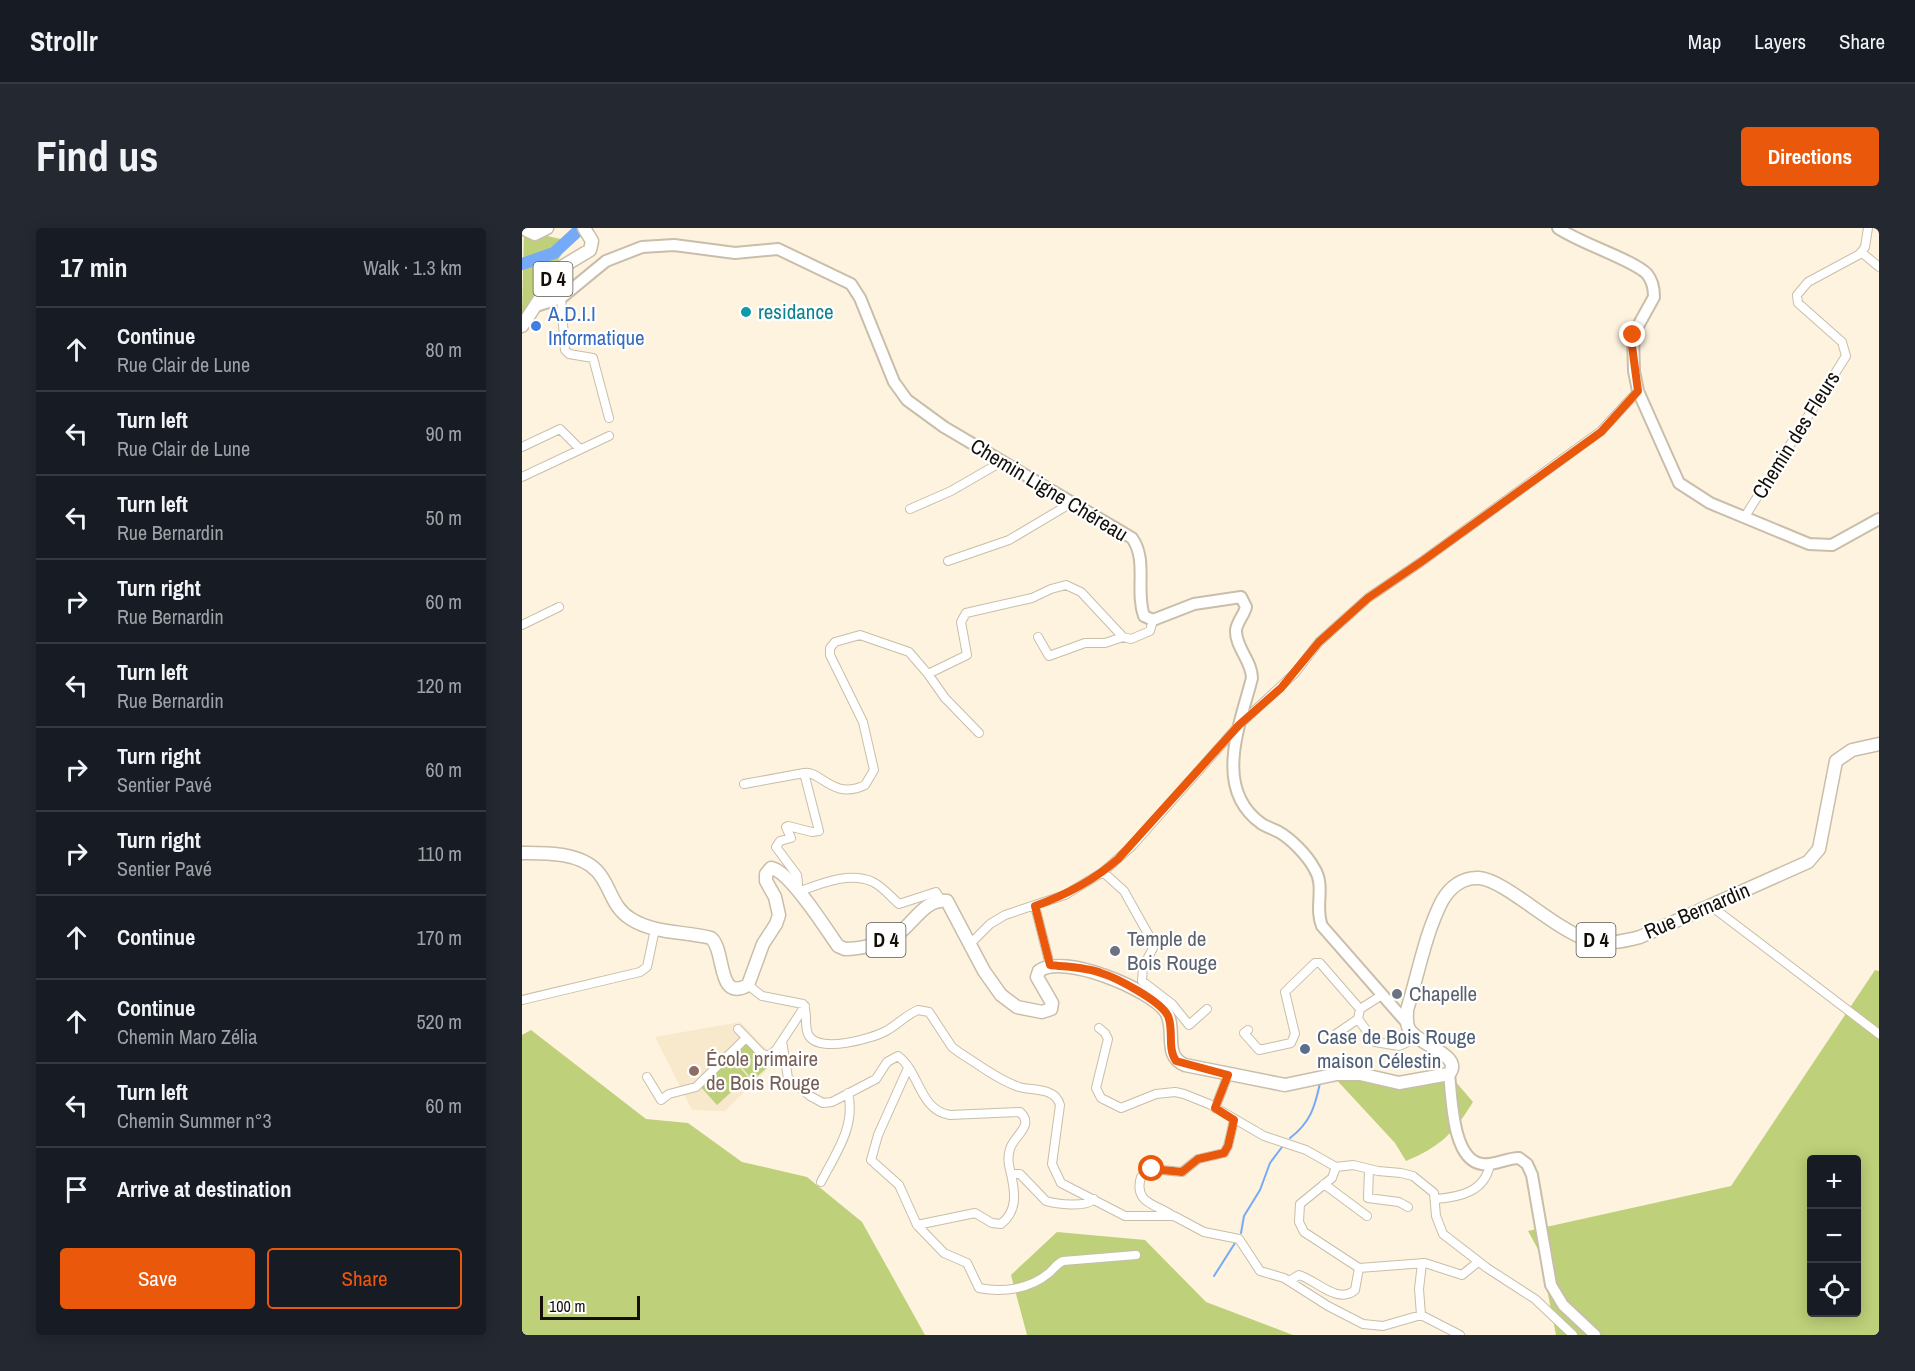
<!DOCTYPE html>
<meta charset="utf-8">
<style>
body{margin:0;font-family:"Archivo Narrow",sans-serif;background:#242831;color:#f1f3f6}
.controls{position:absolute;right:18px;bottom:18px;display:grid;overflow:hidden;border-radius:6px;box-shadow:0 3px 15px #0003}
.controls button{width:54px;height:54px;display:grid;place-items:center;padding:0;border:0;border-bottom:2px solid #363941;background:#171b24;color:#f1f3f6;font:30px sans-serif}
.scale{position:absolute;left:18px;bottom:15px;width:100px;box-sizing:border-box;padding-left:6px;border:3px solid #141009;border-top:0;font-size:16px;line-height:21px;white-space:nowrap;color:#141009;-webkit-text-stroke:4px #fff;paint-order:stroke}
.stop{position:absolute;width:18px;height:18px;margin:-14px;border:4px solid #ea580c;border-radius:50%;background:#fff}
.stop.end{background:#ea580c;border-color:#fff;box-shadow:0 2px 6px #0008}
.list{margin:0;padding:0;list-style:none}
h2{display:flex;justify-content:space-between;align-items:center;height:78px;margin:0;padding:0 24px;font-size:26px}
h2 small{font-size:20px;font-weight:400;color:#9ea1a6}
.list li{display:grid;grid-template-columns:39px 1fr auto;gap:18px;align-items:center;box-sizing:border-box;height:84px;padding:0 24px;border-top:2px solid #363941}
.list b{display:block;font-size:22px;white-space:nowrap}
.list p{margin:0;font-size:20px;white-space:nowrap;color:#9ea1a6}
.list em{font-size:20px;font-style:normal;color:#9ea1a6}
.actions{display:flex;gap:12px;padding:18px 24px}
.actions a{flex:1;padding:14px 0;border:2px solid #ea580c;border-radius:6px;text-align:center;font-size:21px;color:#ea580c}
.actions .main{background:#ea580c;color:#fff}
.icon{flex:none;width:33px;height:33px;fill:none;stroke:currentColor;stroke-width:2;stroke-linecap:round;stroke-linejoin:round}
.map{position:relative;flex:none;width:1357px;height:1107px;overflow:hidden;border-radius:6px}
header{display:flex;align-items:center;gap:36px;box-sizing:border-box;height:84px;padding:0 30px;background:#171b24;border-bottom:2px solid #363941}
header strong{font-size:28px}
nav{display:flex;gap:33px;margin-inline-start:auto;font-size:21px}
.intro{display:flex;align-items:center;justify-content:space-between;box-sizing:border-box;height:144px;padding:0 36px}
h1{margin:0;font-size:42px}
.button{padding:15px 27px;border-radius:6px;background:#ea580c;color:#fff;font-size:21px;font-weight:700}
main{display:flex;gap:36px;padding:0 36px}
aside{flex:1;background:#171b24;border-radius:6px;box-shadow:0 3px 15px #0003}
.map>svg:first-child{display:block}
.built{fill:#f8e9cd}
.green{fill:#bed079;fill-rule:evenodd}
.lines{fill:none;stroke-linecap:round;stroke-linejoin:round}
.stream{stroke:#74aaf8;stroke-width:2}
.river{stroke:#74aaf8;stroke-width:12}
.minor-casing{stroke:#c8bea9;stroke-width:10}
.tertiary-casing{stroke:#c8bea9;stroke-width:14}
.secondary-casing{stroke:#c8bea9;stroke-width:14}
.primary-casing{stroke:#c8bea9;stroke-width:15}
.minor{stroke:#fff;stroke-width:8}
.tertiary{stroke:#fff;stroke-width:10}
.secondary{stroke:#fff;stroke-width:10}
.primary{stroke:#fff;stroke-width:12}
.route{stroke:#ea580c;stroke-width:8}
.culture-dot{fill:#0f9aa8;stroke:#fff;stroke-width:2}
.shop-dot{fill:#3f7fe0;stroke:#fff;stroke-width:2}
.worship-dot{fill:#6b7280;stroke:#fff;stroke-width:2}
.service-dot{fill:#5c6f8a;stroke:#fff;stroke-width:2}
.education-dot{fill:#8d6e63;stroke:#fff;stroke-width:2}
.labels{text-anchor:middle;stroke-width:4.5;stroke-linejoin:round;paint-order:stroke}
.shield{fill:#fff;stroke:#5a5853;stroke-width:1.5}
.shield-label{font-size:20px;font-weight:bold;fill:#141009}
.culture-label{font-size:21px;fill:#0d838f;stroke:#fff;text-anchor:start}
.shop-label{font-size:21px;fill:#366cbe;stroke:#fff;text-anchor:start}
.street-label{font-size:21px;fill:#141009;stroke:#fff}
.worship-label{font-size:21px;fill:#5b616d;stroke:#fff;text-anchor:start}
.service-label{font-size:21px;fill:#4e5e75;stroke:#fff;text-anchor:start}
.education-label{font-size:21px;fill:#785e54;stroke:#fff;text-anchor:start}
</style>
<header>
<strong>Strollr</strong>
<nav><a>Map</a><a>Layers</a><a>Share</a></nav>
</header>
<div class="intro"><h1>Find us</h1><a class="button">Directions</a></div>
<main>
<aside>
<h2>17 min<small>Walk · 1.3 km</small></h2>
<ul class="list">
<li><svg class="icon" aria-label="ahead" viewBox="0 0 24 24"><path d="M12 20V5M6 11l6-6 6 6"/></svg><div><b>Continue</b><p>Rue Clair de Lune</p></div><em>80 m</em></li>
<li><svg class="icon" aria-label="left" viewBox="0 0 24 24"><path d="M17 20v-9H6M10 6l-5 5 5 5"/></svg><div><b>Turn left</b><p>Rue Clair de Lune</p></div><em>90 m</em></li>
<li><svg class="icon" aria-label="left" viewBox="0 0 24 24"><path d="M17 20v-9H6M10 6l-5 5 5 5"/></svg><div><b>Turn left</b><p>Rue Bernardin</p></div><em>50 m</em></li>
<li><svg class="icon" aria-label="right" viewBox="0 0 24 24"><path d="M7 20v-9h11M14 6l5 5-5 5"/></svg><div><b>Turn right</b><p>Rue Bernardin</p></div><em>60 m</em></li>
<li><svg class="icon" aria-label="left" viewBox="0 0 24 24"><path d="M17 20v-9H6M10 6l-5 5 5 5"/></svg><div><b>Turn left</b><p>Rue Bernardin</p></div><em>120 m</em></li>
<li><svg class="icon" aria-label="right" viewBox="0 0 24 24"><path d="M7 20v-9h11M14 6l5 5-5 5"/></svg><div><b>Turn right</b><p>Sentier Pavé</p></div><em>60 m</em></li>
<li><svg class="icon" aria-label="right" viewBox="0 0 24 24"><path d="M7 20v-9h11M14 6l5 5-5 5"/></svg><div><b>Turn right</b><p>Sentier Pavé</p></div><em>110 m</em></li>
<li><svg class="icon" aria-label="ahead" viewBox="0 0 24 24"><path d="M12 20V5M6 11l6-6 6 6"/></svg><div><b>Continue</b></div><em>170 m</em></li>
<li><svg class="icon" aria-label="ahead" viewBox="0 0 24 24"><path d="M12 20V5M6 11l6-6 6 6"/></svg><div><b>Continue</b><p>Chemin Maro Zélia</p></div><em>520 m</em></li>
<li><svg class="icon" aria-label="left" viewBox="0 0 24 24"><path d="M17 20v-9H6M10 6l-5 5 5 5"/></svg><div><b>Turn left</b><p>Chemin Summer n°3</p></div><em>60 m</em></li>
<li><svg class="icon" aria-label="arrive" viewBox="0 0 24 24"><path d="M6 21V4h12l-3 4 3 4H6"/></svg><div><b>Arrive at destination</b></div></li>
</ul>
<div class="actions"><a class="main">Save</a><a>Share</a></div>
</aside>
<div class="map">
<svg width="1357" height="1107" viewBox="0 0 1357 1107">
<rect width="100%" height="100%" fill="#fef3de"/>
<path class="built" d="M218 794 255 832 203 883 170 882 133 809Z"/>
<path class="green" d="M2 3 48 13C33 35 18 68 0 85Z
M1353 742 1357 743V1107H1034L1018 1025 1006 1003 1209 958ZM1290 932H1334V1084H1290Z
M9 802 124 891 166 895 220 934 285 949 340 994 403 1107H0V807Z
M225 815 247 838 231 852 210 829Z
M209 829 226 849 195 877 178 858Z
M927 846 951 874C932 905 918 919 884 933L873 915 810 847 877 855Z
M535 1004 623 1012 684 1074 771 1107H505L489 1047Z"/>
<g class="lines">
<path class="stream" d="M768 910C788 895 793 879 798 855
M719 1005 722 988 738 962 748 935 760 919
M692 1048 713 1015"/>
<path class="river" d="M0 36 32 25 59 0"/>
<defs>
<path id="minor" d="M1339 24 1357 39
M39 70 43 122 47 126 71 130 87 190
M0 219 38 201 58 221
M0 249 87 208
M388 281 429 263 481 233
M1222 290 1324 128 1320 114 1276 75 1275 67 1286 54 1338 26 1343 19 1346 0
M426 333 487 312 551 274
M0 397 37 379
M516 409 527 428 563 415H583L601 409
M406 446 423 470 457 505
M222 556 282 545
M581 644 602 663 630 713 631 720 621 739 620 753 650 776 667 797 685 781
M272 659 276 655 275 647 254 619 258 613 269 610 264 599 266 598 290 604 297 603 282 545C297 541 311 573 343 557L352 542 341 494 308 427V420L313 414 338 407 387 424 406 446 445 427 439 394 444 385 510 370 529 361 544 357 559 364 601 409 609 411 628 403 631 392
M276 664C298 656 328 643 351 654 361 659 369 669 377 676L414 664 419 672
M513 678 528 737
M1189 678 1357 806
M448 716 468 696 483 687 543 667 581 644 610 618 717 497 773 445 797 414 846 370 899 334 1079 203 1116 163
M226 757 240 768 281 776C287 785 281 798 287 808 299 825 349 811 364 803 375 797 384 787 396 782L407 784 430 819 438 825C456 836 476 852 497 859 511 863 533 859 538 877L530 936 539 955 603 988H652L682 1004 717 1011 738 1043 762 1050 806 1078 841 1096 861 1098 899 1087 938 1107
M0 772 118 744 125 739 133 701
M838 781 836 791 853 814 877 818 895 810
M577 800 583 805 586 811 574 860 579 870 599 880 634 866 653 864 662 866 687 876 742 908 784 922 814 939
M216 801 239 825 246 828 254 822 283 778
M726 802 722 805 737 822 769 815 773 806 763 764 793 735H798L838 781 860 767
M814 806 836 791
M260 813 266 850 288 868 301 875 310 874 354 851 365 834 376 828C398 844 397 882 428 887L498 884C513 898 492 907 488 921 485 930 487 938 489 946H498L524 973C534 976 564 980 572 971
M386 840 356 907 349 932 377 957 395 997 422 1025 445 1035 457 1060C481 1065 508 1061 527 1045 532 1041 534 1036 541 1033L614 1027
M125 849 139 872 147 866 174 859 224 810
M693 880 706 847
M847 941 846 970 877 974 886 979
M299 954C314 925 334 898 326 865
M802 956 845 988
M914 971C938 969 963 964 968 936
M651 988C635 976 611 976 619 949L630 941 660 944 676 931 702 925 706 918 712 892
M395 997 453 985 470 995 479 996C496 983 493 964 489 946
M837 1040 903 1035 940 1047 956 1034
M767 1053 777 1047C794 1052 816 1077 833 1062L837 1040 782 1004 777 994 778 976 810 950 814 939 831 937 856 943 879 945 891 948 912 965 914 988 921 1006 965 1040 1013 1071 1051 1107
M899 1087 897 1061 900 1035"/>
<path id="tertiary" d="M1036 0C1057 15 1112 32 1125 46 1130 52 1132 61 1132 69L1111 107 1112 143 1116 163 1157 255 1188 275 1287 316 1310 317 1357 291
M14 78 39 70 84 33 120 19 152 17 213 25 256 21 329 56 338 70 372 154 385 172 422 199 610 310C626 332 613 363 622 388L631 392 672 376 719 369 724 379C722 387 715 394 714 402 713 419 730 433 730 450 718 497 690 561 740 596 745 599 751 601 757 604 769 611 785 627 792 640 804 658 792 679 800 698L885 795"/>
<path id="secondary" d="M927 846C930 870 930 932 960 936 972 938 984 930 997 930L1005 936 1010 947 1029 1057 1041 1077 1073 1107"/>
<path id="primary" d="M0 0 13 6 25 0
M0 98 38 40 68 22 70 13 62 0
M0 625C23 625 57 624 75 643 89 658 89 679 109 691 133 706 162 703 189 710 204 722 194 775 226 757L241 716 254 696 257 687 253 669 244 653V646L249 640C268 643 304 701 316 718L323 721C338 721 359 716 373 708 390 698 403 669 425 673L462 743 479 767 495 779 520 784 529 781 530 775 515 749 517 743C541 725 628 761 644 784 655 801 640 828 663 837L763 857 815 846H838L877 855 927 846C942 827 896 817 887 801 884 796 885 789 885 782 896 747 903 706 920 673 928 659 941 649 957 650 983 652 1031 700 1064 711 1084 717 1099 714 1118 709L1286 634 1297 621 1314 533 1330 522 1357 516"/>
</defs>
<use href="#minor" class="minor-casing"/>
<use href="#tertiary" class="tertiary-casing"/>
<use href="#secondary" class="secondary-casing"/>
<use href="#primary" class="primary-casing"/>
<use href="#minor" class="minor"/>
<use href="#tertiary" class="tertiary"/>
<use href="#secondary" class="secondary"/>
<use href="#primary" class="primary"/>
</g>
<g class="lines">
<path class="route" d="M630 941 660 944 676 931 702 925 706 918 712 892 693 880 706 847 654 833C645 820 652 802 646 788 639 773 595 750 579 745 564 739 545 739 528 737L513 678C544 667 571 653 596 631L717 497 759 460 797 414 846 370 899 334 1079 204 1116 163 1110 118 1111 107"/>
</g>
<circle class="culture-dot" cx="224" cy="84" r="6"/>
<circle class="shop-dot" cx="14" cy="98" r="6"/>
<g class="worship-dot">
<circle cx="593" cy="723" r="6"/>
<circle cx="875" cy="766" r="6"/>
</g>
<circle class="service-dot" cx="783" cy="821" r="6"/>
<circle class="education-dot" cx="172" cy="843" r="6"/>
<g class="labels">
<g class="shield">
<rect x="11.5" y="34" width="39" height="34" rx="4.5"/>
<rect x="344.5" y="695" width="39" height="34" rx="4.5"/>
<rect x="1054.5" y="695" width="39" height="34" rx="4.5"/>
</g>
<g class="shield-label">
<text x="31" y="58">D 4</text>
<text x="364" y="719">D 4</text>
<text x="1074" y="719">D 4</text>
</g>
<g class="culture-label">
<text x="236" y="91">residance</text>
</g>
<g class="shop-label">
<text x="26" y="93">A.D.I.I<tspan x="26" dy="24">Informatique</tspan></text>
</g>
<g class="street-label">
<text transform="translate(1274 207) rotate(-58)" y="7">Chemin des Fleurs</text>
<text transform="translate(527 262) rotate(31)" y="7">Chemin Ligne Chéreau</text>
<text transform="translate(1175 683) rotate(-23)" y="7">Rue Bernardin</text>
</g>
<g class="worship-label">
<text x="605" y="718">Temple de<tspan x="605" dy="24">Bois Rouge</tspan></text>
<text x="887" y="773">Chapelle</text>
</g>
<g class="service-label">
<text x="795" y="816">Case de Bois Rouge<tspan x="795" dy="24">maison Célestin</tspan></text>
</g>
<g class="education-label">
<text x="184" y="838">École primaire<tspan x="184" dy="24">de Bois Rouge</tspan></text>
</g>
</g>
</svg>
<div class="controls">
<button>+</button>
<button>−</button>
<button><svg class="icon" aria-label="locate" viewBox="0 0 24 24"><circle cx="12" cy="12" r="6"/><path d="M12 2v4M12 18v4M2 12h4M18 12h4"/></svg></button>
</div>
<div class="scale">100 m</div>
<div class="stop" style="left:630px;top:941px"></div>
<div class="stop end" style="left:1111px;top:107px"></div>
</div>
</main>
